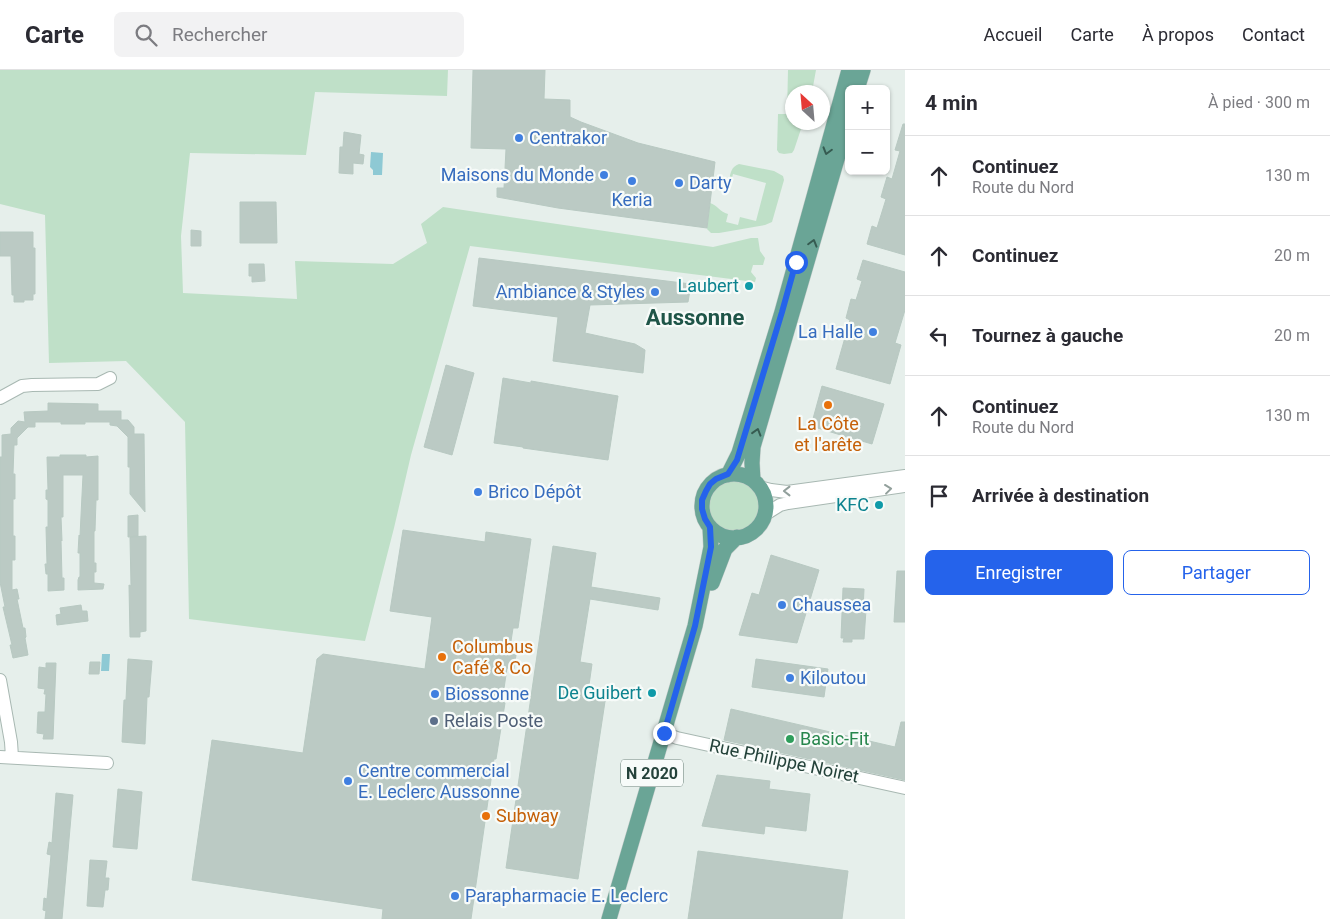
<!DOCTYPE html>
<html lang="fr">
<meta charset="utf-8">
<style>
body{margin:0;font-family:Roboto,sans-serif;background:#f2f2f3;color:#2b2b33}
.controls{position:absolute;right:15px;top:15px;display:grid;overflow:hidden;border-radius:8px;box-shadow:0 1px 4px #0004}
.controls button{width:45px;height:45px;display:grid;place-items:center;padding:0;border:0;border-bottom:1px solid #e1e1e2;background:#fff;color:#2b2b33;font:25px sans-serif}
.compass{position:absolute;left:785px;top:15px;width:45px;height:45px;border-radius:50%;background:#fff;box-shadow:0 1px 4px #0004;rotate:334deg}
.stop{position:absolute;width:15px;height:15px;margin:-11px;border:4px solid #2563eb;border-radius:50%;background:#fff}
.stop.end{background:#2563eb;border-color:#fff;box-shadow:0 1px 5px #0008}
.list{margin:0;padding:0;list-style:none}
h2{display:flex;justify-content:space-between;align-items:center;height:65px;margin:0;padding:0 20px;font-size:21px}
h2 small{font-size:16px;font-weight:400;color:#7c7c81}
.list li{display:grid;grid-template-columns:32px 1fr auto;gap:15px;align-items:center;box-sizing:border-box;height:80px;padding:0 20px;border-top:1px solid #e1e1e2}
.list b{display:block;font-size:19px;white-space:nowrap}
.list p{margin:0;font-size:16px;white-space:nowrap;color:#7c7c81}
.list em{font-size:16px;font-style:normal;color:#7c7c81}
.actions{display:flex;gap:10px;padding:15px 20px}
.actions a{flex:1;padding:11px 0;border:1px solid #2563eb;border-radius:8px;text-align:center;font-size:18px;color:#2563eb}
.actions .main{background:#2563eb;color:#fff}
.icon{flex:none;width:28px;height:28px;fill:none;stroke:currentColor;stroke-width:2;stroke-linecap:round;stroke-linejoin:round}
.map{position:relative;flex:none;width:905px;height:849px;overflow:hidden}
header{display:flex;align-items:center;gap:30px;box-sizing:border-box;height:70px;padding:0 25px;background:#fff;border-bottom:1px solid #e1e1e2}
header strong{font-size:24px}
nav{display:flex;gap:28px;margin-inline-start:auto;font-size:18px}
.search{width:350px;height:45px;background:#f2f2f3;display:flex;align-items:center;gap:12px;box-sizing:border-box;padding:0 18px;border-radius:8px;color:#7c7c81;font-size:19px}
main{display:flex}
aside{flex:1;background:#fff}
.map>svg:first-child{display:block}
.green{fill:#bfe0c8}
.water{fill:#8ec9d4}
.building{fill:#bbcac4;stroke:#b8c9c2}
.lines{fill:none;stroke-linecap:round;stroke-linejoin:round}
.minor-casing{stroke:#a8b8b2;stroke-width:14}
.primary-casing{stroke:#c2cac8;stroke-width:16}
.minor{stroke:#fff;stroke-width:12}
.primary{stroke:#6aa596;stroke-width:15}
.oneway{stroke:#365b51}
.oneway2{stroke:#92a09c}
.route{stroke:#2563eb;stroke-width:6}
.shop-dot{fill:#3f7fe0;stroke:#f7fbf9;stroke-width:2}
.culture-dot{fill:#0f9aa8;stroke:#f7fbf9;stroke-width:2}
.food-dot{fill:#e8710a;stroke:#f7fbf9;stroke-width:2}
.service-dot{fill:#5c6f8a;stroke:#f7fbf9;stroke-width:2}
.leisure-dot{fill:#2e9e5b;stroke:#f7fbf9;stroke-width:2}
.labels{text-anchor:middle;stroke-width:4.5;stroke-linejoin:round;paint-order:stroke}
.shield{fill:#f7fbf9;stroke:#637a73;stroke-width:1}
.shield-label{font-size:16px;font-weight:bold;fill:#24423a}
.shop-label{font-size:18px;fill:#366cbe;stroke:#f7fbf9;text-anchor:start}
.culture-label{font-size:18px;fill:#0d838f;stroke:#f7fbf9;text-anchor:end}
.food-label{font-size:18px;fill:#c56008;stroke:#f7fbf9;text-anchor:start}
.service-label{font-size:18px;fill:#4e5e75;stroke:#f7fbf9;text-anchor:start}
.leisure-label{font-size:18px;fill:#27864d;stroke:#f7fbf9;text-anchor:start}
.street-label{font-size:18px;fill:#24423a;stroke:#f7fbf9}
.district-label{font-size:22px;font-weight:bold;fill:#1f5548;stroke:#f7fbf9}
</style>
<header>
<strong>Carte</strong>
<div class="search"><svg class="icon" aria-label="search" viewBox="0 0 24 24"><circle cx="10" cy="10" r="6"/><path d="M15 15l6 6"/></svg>Rechercher</div>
<nav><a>Accueil</a><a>Carte</a><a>À propos</a><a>Contact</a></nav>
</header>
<main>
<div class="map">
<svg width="905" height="849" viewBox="0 0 905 849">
<rect width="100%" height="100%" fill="#e6efeb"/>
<path class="green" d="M0 0H448L447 26 315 22 306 85 190 83 181 166 183 223 297 229 295 191 393 194 427 173 421 154 443 137 713 177 751 168H758L760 181 765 188 763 195H753L751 202 756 208 755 212 470 176 411 385 394 458 365 571 189 549 185 352 126 291 49 293 45 145 0 134Z
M788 0H816L812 22H792V52L803 53 794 80 792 83 784 84 779 83 777 80 778 44H787Z
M739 94 774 101 783 106 784 110 772 152 765 155 719 163H711L707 159 710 133C717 135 720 142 728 144L726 152 738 155 740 147 756 151 766 113 733 104 731 111 729 110C731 102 731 97 739 94Z
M709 436a25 25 0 1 1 50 0a25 25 0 1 1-50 0Z"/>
<path class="water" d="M371 82 383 83 382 105H373V100L370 97Z
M102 584H110L109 601H101Z"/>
<path class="building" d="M473 0H545L544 29 570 30V47L581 52 638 73 715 92 707 158 558 138 497 127V118H504L506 79 471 78Z
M903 54H905V185L867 174 872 156 877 158 886 129 881 127 887 107 892 109 900 81 895 80Z
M344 62 361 65 359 84 364 85 363 94 353 93V104L339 103 340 77H343Z
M240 132H276L277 173H240Z
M191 160 201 161V176H191Z
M0 162H33V178H35V224H33V230H24V232H14V225H12L11 186H0Z
M479 188 691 214 688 232 590 235 585 263 635 274 645 280 643 303 553 291 558 247 473 236Z
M863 190 905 202V240L895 273 901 275 890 314 836 299 850 250 846 248 851 229 856 230 862 211 857 209Z
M249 194H264L265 211 252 212V206H249Z
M446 295 474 303 452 385 424 377Z
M503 308 531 313V311L618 326 608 390 523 378V377L494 373Z
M822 316 884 334 872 374 855 369 854 371 851 370 848 372 844 366 811 356Z
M48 333 98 334V341H121V350H128L134 357V364H144L145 442 130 424V397H128V367L117 356 110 355V352H85V354H61V352H35V357H28L17 368V375H14L13 404H15V429H13V466H15V490H12V520L17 519 19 529H17L23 558H25L26 567 25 568 28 585 13 588 10 575H12L3 537H5L0 512V387H2V365L11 364V358L18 351 25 352 24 342 48 341Z
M60 385H86V387L98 386V430H96L95 461H94V493H96V502H94V513L104 514 103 519 78 520V510L79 507H80V483H78L79 465 80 466 83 405H63V447H61L62 471 61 470 62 508H64V520L48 521V504H46L45 494H47L46 457H48V430L46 429V420H48L47 387H60Z
M138 445V466L128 467V446Z
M403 460 485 472 486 462 531 469 518 558H513L509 584 516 585 514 599 507 598 502 632 505 633 496 689H494L471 849H382L383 839 192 810 212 670 303 683 317 589 323 584 425 599 432 547 390 541Z
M146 466V561L140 562V567H130L129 515 131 516 130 467Z
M553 476 596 483 591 517 660 528 658 540 590 529 580 592 592 594 588 622 606 625 578 809 506 798Z
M771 485 819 500 797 573 739 565 752 523 759 525Z
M897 501H905V552H894Z
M843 518 864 519 863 540H866L864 569H852V572H843L844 568H841Z
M81 535 82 541H87L88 551 57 555 56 545 61 544 60 538Z
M128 589 152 591 149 627H147L145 674 122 672 124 630H126Z
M756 589 828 599 824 627 752 617Z
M90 592H100L99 604H89Z
M46 593H56L53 669H43L44 664 37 663 38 642H45L46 624H44L45 619 38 618 39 597 46 598Z
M731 639 895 677 901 652H905V710L724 670Z
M717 705 770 711 769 719 810 724 806 761 765 756 764 764 702 756Z
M118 719 142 722 137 779 113 777Z
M56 723 73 725 71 747 62 849H45L46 841 43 840 44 828 47 829 51 785 47 784 49 772 52 773Z
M698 781 848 801 842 849H688Z
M90 790 107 791 105 808H109L108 820H105L103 837 87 836Z"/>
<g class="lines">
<defs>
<path id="minor" d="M0 328 22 316 32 315 98 314 110 308
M759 417 771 420 787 422 905 406
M764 445 780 435 788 433 905 416
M0 610 11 672 12 687
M664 663 677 668 905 718
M0 687 107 693"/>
<path id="primary" d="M857 19 863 0
M702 436a32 32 0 1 1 64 0a32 32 0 1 1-64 0Z
M728 405 739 383 782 242 849 0
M753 410 752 393 753 377 849 48
M712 513 725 479 737 467
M609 849 695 556 711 477 710 457"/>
</defs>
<use href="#minor" class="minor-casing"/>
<use href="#primary" class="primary-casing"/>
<use href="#minor" class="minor"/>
<use href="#primary" class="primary"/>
</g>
<defs><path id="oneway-chevron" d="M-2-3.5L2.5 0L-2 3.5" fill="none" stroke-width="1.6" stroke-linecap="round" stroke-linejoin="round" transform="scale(1.25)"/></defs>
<g class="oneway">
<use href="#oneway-chevron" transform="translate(827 81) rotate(106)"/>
<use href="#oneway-chevron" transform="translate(813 173) rotate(-74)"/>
<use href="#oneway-chevron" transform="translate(757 362) rotate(-73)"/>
</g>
<g class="oneway2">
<use href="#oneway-chevron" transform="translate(888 419) rotate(-7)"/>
<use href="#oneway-chevron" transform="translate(787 421) rotate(-180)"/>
</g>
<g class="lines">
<path class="route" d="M664 663 695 556 711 477 710 457 705 449 702 439V430L706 421 710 414 716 409 728 404 737 390 782 242 796 192"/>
</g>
<g class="shop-dot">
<circle cx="519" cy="68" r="5"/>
<circle cx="604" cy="105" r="5"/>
<circle cx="632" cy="111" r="5"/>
<circle cx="679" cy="113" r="5"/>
<circle cx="655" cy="222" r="5"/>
<circle cx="873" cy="262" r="5"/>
<circle cx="478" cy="422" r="5"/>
<circle cx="782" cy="535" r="5"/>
<circle cx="790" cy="608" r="5"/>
<circle cx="435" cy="624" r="5"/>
<circle cx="348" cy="711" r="5"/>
<circle cx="455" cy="826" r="5"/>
</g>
<g class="culture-dot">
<circle cx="749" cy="216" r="5"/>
<circle cx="879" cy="435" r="5"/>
<circle cx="652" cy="623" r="5"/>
</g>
<g class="food-dot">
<circle cx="828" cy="335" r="5"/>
<circle cx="442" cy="587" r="5"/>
<circle cx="486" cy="746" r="5"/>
</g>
<circle class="service-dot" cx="434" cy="651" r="5"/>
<circle class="leisure-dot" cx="790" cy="669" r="5"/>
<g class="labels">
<rect class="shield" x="621" y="689.5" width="62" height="27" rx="4"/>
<g class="shield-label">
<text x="652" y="709">N 2020</text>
</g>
<g class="shop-label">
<text x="529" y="74">Centrakor</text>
<text x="594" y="111" text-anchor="end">Maisons du Monde</text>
<text x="689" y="119">Darty</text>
<text x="632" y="136" text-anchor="middle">Keria</text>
<text x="645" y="228" text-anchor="end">Ambiance &amp; Styles</text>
<text x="863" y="268" text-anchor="end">La Halle</text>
<text x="488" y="428">Brico Dépôt</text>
<text x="792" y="541">Chaussea</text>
<text x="800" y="614">Kiloutou</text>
<text x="445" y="630">Biossonne</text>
<text x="358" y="707">Centre commercial<tspan x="358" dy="21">E. Leclerc Aussonne</tspan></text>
<text x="465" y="832">Parapharmacie E. Leclerc</text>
</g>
<g class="culture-label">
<text x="739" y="222">Laubert</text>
<text x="869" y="441">KFC</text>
<text x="642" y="629">De Guibert</text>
</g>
<g class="food-label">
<text x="828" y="360" text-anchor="middle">La Côte<tspan x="828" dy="21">et l'arête</tspan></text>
<text x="452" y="583">Columbus<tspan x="452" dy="21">Café &amp; Co</tspan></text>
<text x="496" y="752">Subway</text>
</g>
<g class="service-label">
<text x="444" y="657">Relais Poste</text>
</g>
<g class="leisure-label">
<text x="800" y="675">Basic-Fit</text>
</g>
<g class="street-label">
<text transform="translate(784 691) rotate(12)" y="6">Rue Philippe Noiret</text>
</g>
<g class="district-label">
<text x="695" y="255">Aussonne</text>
</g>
</g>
</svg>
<div class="controls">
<button>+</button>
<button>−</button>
</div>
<svg class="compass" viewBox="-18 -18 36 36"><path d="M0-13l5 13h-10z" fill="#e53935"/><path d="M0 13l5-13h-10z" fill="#7c7c81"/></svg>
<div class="stop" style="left:796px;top:192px"></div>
<div class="stop end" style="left:664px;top:663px"></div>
</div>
<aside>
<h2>4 min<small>À pied · 300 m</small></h2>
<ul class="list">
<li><svg class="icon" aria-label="ahead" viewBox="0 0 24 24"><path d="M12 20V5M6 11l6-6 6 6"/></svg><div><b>Continuez</b><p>Route du Nord</p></div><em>130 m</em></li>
<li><svg class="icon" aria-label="ahead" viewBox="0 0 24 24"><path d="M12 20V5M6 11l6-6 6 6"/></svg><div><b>Continuez</b></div><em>20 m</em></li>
<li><svg class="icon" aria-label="left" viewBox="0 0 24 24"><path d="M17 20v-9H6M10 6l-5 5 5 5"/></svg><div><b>Tournez à gauche</b></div><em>20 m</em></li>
<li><svg class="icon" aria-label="ahead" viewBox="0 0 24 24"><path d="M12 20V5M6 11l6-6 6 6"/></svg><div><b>Continuez</b><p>Route du Nord</p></div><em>130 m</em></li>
<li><svg class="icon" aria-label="arrive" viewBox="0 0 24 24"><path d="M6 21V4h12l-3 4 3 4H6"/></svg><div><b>Arrivée à destination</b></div></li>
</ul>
<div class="actions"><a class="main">Enregistrer</a><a>Partager</a></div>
</aside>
</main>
